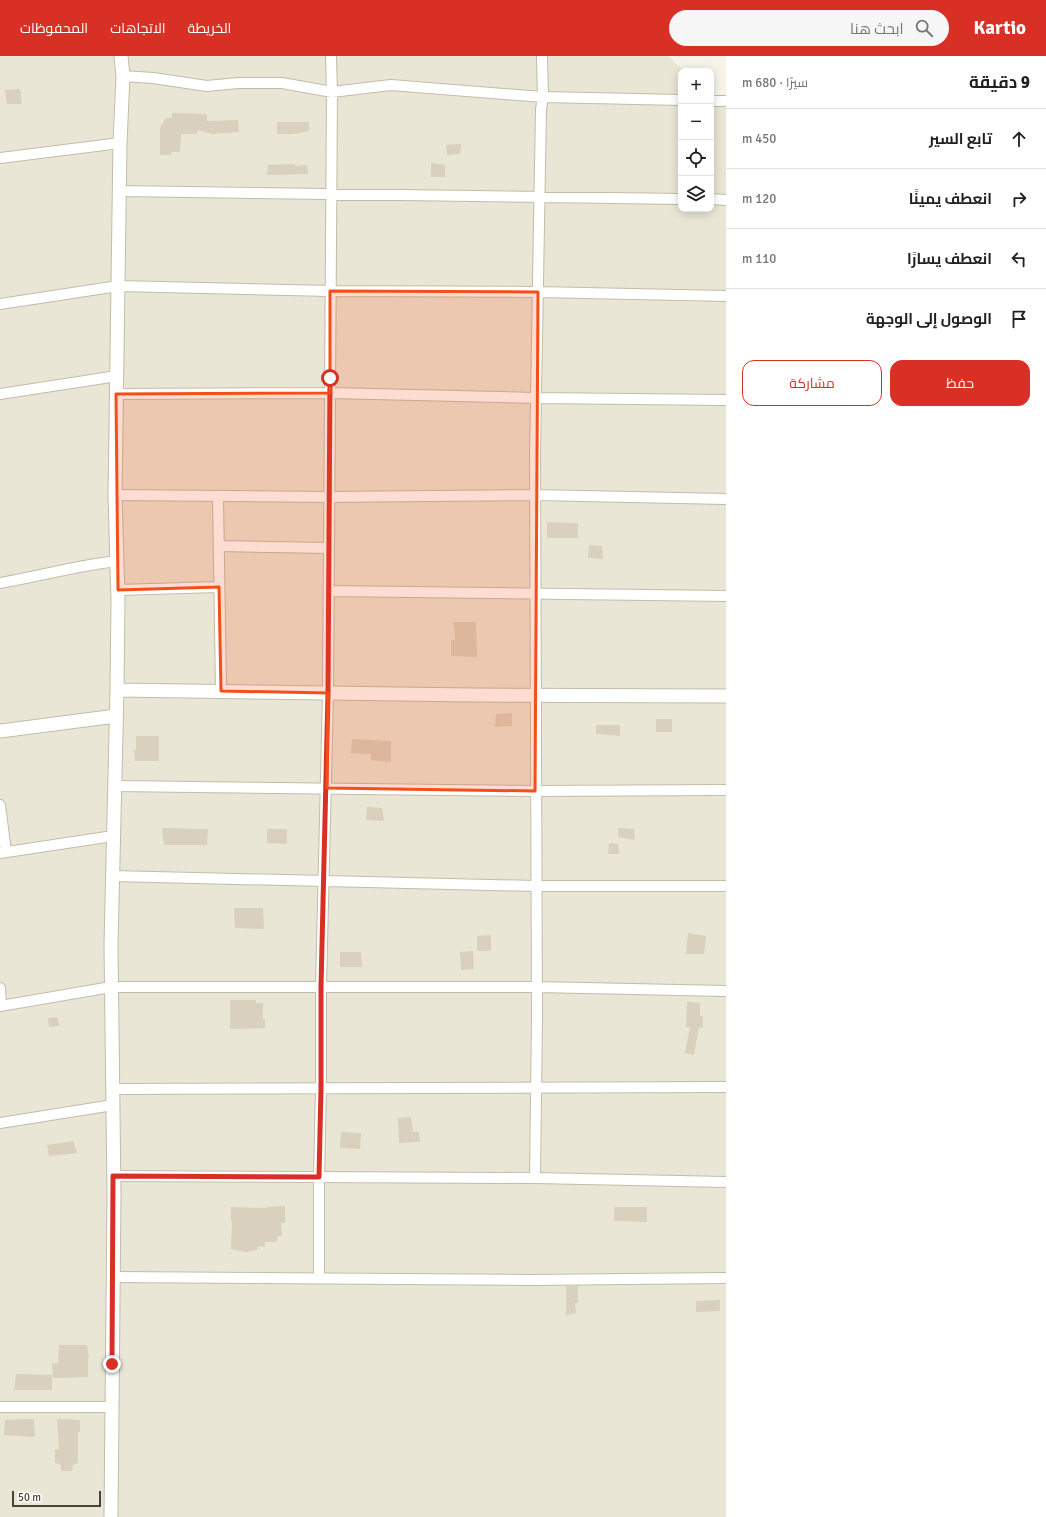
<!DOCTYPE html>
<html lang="ar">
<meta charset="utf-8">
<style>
body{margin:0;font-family:Signika,Cairo,sans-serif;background:#f6f6f6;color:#202124;direction:rtl}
.controls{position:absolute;right:12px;top:12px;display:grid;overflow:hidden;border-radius:8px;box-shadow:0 2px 10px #0003}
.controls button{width:36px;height:36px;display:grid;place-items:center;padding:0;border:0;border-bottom:1px solid #e0e0e0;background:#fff;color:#202124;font:20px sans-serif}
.scale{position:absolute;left:12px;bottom:10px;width:89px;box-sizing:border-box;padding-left:4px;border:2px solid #4a4436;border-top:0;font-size:11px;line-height:14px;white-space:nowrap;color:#4a4436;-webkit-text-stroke:3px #fff;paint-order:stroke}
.stop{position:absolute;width:12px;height:12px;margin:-9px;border:3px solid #d93025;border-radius:50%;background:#fff}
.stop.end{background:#d93025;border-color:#fff;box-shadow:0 1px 4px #0008}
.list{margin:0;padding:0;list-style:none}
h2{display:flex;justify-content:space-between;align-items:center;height:52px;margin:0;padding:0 16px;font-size:17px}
h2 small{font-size:13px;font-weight:400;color:#757577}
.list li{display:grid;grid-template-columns:26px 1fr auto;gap:12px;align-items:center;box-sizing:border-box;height:60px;padding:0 16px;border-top:1px solid #e0e0e0}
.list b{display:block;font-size:15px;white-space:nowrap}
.list em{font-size:13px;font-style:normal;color:#757577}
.actions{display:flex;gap:8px;padding:12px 16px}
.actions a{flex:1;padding:9px 0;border:1px solid #d93025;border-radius:12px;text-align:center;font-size:14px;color:#d93025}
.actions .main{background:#d93025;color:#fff}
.icon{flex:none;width:22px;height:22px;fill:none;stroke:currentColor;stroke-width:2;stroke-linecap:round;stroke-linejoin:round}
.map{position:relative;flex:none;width:726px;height:1461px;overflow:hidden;direction:ltr}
header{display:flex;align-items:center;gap:24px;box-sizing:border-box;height:56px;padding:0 20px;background:#d93025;color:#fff}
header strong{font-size:19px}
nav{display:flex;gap:22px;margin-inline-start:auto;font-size:14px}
.search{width:280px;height:36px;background:#f6f6f6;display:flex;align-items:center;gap:10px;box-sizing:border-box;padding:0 14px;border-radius:22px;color:#757577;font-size:15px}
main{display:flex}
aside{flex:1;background:#fff}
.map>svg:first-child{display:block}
.residential{fill:#eae6d6}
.building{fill:#d9d0bd}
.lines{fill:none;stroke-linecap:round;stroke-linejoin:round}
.minor-casing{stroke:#c2bcaa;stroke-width:12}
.tertiary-casing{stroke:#c2bcaa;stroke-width:15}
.minor{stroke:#fff;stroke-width:10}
.tertiary{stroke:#fff;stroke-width:13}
.route{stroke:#d93025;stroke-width:5}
.marked{fill:#f64e18;fill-opacity:0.2;stroke:#f64e18;stroke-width:3;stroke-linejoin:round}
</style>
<header>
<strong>Kartio</strong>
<div class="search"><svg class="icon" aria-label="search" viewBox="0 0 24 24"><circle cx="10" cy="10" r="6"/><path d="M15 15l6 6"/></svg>ابحث هنا</div>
<nav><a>الخريطة</a><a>الاتجاهات</a><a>المحفوظات</a></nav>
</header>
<main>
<aside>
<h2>9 دقيقة<small>سيرًا · 680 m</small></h2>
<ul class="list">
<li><svg class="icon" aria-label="ahead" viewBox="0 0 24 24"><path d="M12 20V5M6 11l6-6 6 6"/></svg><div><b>تابع السير</b></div><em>450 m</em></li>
<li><svg class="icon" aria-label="right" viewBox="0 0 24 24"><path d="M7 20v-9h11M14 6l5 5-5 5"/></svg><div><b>انعطف يمينًا</b></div><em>120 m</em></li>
<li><svg class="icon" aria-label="left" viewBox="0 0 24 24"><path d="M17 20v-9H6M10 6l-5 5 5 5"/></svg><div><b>انعطف يسارًا</b></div><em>110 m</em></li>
<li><svg class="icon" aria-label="arrive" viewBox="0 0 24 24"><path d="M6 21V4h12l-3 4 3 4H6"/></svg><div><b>الوصول إلى الوجهة</b></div></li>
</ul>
<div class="actions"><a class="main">حفظ</a><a>مشاركة</a></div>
</aside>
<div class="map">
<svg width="726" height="1461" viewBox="0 0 726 1461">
<rect width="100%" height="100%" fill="#f6f3e9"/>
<path class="residential" d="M0 0H668L685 15H681V153H711V38L715 42 726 43V1461H0Z"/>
<path class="building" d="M20 33 22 48H7L5 34Z
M172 57 207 58V65L238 64 239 76 212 78 197 74V78H181L180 96H171L172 99H160V71L166 62H172Z
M277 66H309V75L292 78H277Z
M461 88 460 98 447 99 446 89Z
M431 107 445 109V121H431Z
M295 108V110L307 109 308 118 267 119 268 109Z
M547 466 578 467V482H547Z
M589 489 602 490 603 503 588 502Z
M454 566H476L477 601 451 600V584H455Z
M512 657V670L495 671 496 658Z
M656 663H672V676H656Z
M596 669H620V680L596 678Z
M136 680H159V705H135L134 694H136Z
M352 683 391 685V706L371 704V698L351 697Z
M367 751 382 752 384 765 366 764Z
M162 772 208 773 207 789H164Z
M618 772 634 773 635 784 618 781Z
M267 773H287V788L267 787Z
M609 787 618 788 619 798H608Z
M234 852H263L264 873 235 872Z
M688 877 706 880 704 898H686Z
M491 879V895H477V880Z
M473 895 474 913 461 914 460 896Z
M340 896H361L362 911H340Z
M230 944H256V947H263V963H265V972L230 973Z
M687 946 700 947V960H703V972L699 971 694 999 685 997 690 971H686Z
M57 961 60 970 49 971 48 962Z
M411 1061 413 1076H419L420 1086 399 1087 398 1062Z
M341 1076 361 1077 360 1093 340 1092Z
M73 1085 77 1097 49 1100 47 1089Z
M285 1150V1167H281L282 1180H278L276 1186H265V1191L258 1190 257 1194 245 1196 231 1193 232 1166 231 1165V1151L266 1152V1151Z
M614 1151H647V1166L614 1165Z
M566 1230H578V1247H575L576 1257 566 1259Z
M720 1244V1255L696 1256V1245Z
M59 1289H87L89 1302H88V1321L53 1322 52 1307H58Z
M16 1318 52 1319V1334H14Z
M34 1363 35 1381 4 1379 5 1364Z
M57 1363 80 1364V1376H78V1407L73 1409 72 1415H61V1409L55 1407V1393H59Z"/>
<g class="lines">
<defs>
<path id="minor" d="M123 20 153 22 207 30 238 27H282L332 36 391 29 543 41 681 44
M711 45H726
M0 102 120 87
M119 135 681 143
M711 143 726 144
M0 248 118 230 330 235 538 236 726 240
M0 338 117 320
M116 338 330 337 536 342 726 344
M115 439 329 441 535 439 726 443
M218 440 221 635
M219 490 329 492
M0 527C39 520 77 510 116 505
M118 534 219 531
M329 535 726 540
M114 730 535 735 726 734
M0 749 6 796
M0 797 113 780
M112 820 536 830H726
M0 932 1 950
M0 950 111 931H537L726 935
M112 1033 726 1031
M0 1067 113 1049
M113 1120 535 1122 726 1126
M535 1122 537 962 535 399 541 53 543 41 542 0
M113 1221 529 1224 726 1222
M319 1222V1121L321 1032V931L328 637 332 36 331 0
M0 1351H112"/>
<path id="tertiary" d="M117 634 472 639 726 640
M0 675 116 660
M111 1461 114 1139 111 889 117 634 118 544 115 439 120 87 123 20 121 0"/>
</defs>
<use href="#minor" class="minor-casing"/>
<use href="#tertiary" class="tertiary-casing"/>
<use href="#minor" class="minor"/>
<use href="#tertiary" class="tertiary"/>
</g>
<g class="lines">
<path class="route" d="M112 1308 113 1120 319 1121 321 1032V931L328 637 330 322"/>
</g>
<path class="marked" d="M330 235 538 236 535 735 327 732 328 637 221 635 219 531 118 534 116 338 330 337Z"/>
</svg>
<div class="controls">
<button>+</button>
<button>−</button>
<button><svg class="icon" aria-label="locate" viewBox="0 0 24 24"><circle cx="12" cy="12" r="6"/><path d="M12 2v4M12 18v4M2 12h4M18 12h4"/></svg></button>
<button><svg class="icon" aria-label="layers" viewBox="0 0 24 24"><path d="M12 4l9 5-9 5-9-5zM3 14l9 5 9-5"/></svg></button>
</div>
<div class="scale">50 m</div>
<div class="stop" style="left:330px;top:322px"></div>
<div class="stop end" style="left:112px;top:1308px"></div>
</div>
</main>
